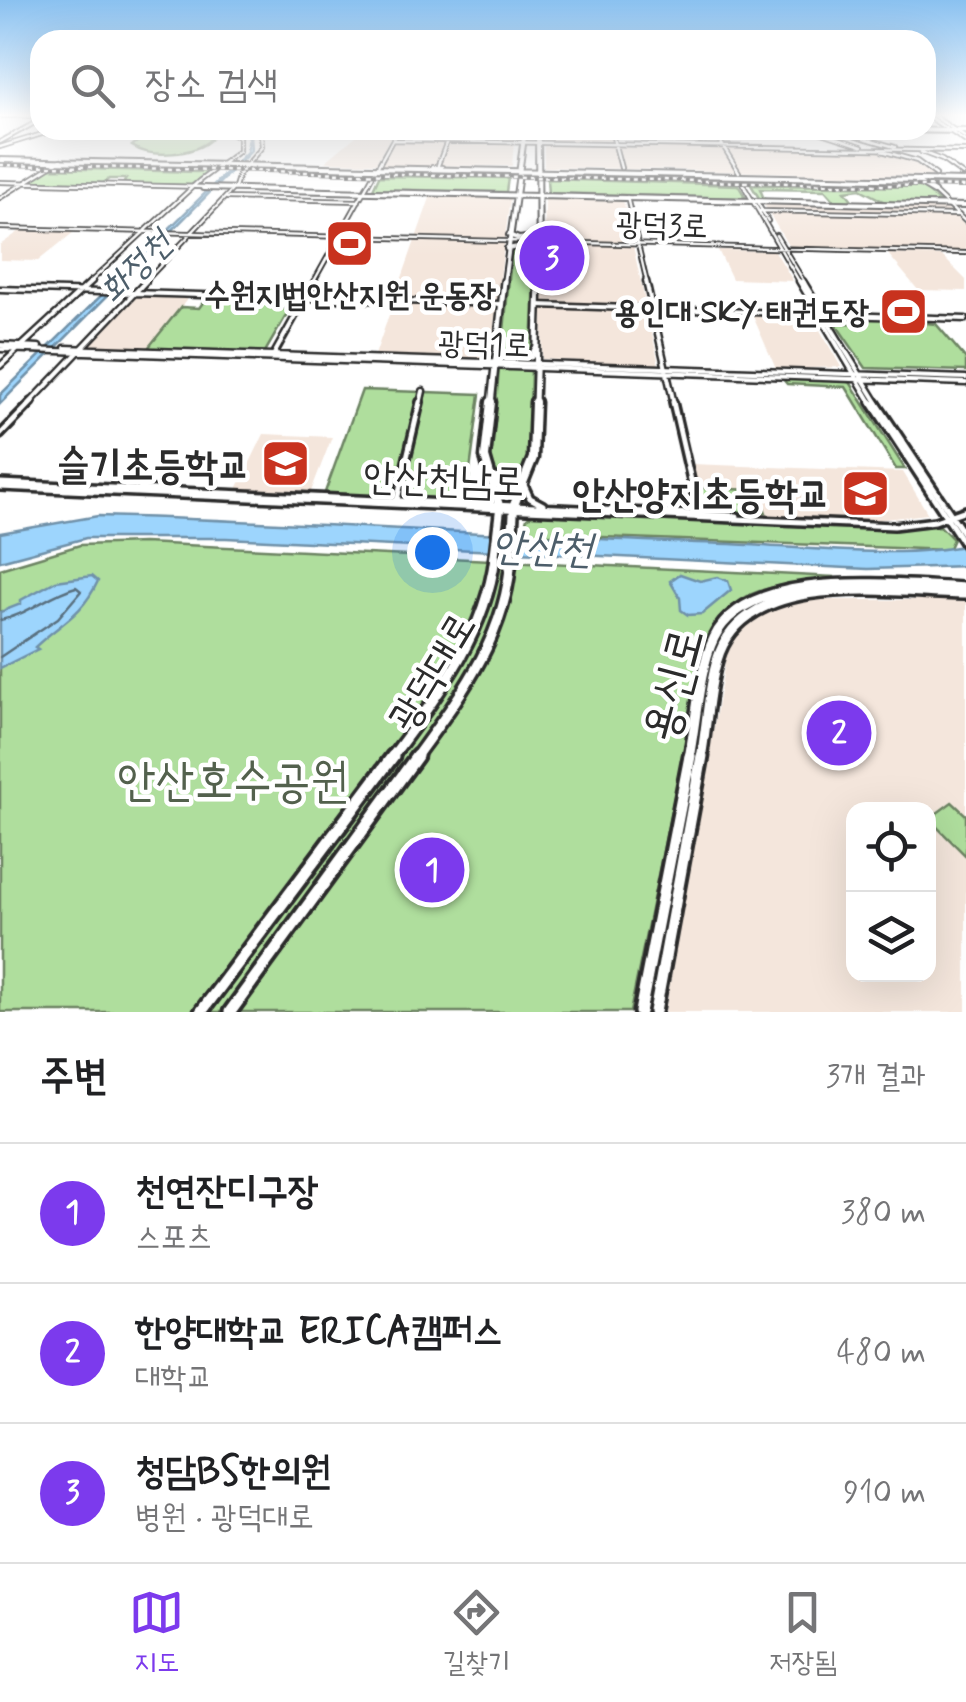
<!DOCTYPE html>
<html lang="ko">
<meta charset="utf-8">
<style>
body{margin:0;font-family:Mynerve,"Poor Story",sans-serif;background:#f2f2f2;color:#202124}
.controls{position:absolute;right:30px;bottom:30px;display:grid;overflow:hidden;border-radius:20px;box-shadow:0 10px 40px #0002}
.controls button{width:90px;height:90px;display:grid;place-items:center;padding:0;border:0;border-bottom:2px solid #e0e0e0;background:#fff;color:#202124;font:50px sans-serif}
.you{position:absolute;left:432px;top:552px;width:35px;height:35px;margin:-25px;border:8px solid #fff;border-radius:50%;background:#1a73e8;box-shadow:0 0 0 15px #1a73e833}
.badge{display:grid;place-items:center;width:65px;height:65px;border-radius:50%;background:#7c3aed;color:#fff;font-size:32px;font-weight:700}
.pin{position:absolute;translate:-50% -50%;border:5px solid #fff;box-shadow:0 2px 10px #0006}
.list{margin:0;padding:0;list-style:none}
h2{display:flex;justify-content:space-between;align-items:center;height:130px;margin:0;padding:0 40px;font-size:42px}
h2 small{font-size:32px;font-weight:400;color:#757577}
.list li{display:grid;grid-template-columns:65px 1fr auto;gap:30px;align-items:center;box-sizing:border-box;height:140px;padding:0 40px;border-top:2px solid #e0e0e0}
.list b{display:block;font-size:38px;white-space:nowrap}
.list p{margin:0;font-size:32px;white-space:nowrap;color:#757577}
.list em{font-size:32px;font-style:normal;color:#757577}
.icon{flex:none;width:55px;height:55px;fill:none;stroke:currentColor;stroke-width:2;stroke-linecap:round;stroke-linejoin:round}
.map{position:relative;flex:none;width:966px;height:1012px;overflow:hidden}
.search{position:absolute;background:#fff;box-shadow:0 10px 40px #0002;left:30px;right:30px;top:30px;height:110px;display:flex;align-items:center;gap:25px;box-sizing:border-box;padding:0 35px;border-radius:30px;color:#757577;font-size:38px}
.sheet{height:550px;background:#fff}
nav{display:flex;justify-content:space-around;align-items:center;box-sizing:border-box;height:140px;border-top:2px solid #e0e0e0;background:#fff;font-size:28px;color:#757577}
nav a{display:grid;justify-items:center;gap:5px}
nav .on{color:#7c3aed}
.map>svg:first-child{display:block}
.built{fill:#f4e6dc;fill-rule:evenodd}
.green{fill:#afde9d;stroke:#6d8464;stroke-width:2.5}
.water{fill:#9dd5fd;stroke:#6f91a9;stroke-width:2.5}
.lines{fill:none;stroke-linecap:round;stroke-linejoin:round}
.shore{stroke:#596f7f;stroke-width:2.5}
.minor-far2-casing{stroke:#2b2b2b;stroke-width:6}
.minor-far1-casing{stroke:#2b2b2b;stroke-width:9}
.minor-casing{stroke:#2b2b2b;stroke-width:12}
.major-far4-casing{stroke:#2b2b2b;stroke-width:8}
.major-far3-casing{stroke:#2b2b2b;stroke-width:10}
.major-far2-casing{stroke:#2b2b2b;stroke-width:15}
.major-far1-casing{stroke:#2b2b2b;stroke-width:16}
.major-casing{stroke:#2b2b2b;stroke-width:19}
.minor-far2{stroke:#fff;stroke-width:2.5}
.minor-far1{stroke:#fff;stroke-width:4}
.minor{stroke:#fff;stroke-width:5}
.major-far4{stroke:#fff;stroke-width:4}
.major-far3{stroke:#fff;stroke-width:5}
.major-far2{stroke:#fff;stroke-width:8}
.major-far1{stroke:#fff;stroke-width:9}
.major{stroke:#fff;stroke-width:11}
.rail-casing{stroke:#2b2b2b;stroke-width:4}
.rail{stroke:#fff;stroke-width:2.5;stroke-dasharray:4;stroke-linecap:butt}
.labels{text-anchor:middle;stroke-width:9;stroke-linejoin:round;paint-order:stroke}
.far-street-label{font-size:32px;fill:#2b2b2b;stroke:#fff}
.far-poi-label{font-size:32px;font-weight:bold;fill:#2b2b2b;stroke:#fff}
.far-water-label{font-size:35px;font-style:italic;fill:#4d5e6a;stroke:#fff}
.poi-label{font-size:40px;font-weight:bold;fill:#2b2b2b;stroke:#fff;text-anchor:end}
.street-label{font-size:40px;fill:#2b2b2b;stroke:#fff}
.water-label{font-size:42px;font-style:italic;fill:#4d5e6a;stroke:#fff}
.near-street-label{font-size:48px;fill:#2b2b2b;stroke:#fff}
.near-park-label{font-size:48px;fill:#53614d;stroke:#fff}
</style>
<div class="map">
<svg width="966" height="1012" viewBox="0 0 966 1012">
<rect width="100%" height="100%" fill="#fff"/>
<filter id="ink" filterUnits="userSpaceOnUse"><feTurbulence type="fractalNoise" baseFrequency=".01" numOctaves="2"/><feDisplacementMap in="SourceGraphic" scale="20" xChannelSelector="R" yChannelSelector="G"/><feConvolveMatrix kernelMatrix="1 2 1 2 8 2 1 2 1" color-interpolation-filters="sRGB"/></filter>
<g filter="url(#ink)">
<path class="built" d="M363 130H394L376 163 325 162Z
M423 130H515L512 166 382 165 396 139H419Z
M544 130H611L614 144 869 149 909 159 933 176 544 167Z
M431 195 510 198 490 358 375 355Z
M545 198 623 200 659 365 542 359Z
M763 203 945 207 966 226V251L789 247Z
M20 231 74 232 38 261 0 260V245Z
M718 250 775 251 793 281 732 279Z
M888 254 942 256 966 280V291L918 290Z
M136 295 189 297 148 348 89 346Z
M752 314 812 316 841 367 776 369Z
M264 434 332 437 310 494 236 491Z
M691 464 903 472 928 514 875 520 702 513Z
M807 600H966V1012H665L726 656 741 628 756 616ZM854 809H928V974H854Z"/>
<path class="green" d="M172 132H200L211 139C194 155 152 159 132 146L142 138Z
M50 168 197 172 209 171 191 185 123 184 126 179H109L103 183 30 181Z
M379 176 508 178 506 192 373 189Z
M547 179 738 185 746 198 548 193Z
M751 185 924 187 940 203 885 202 860 189 845 191 853 201 834 200 825 190 760 189 764 199 759 198Z
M512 248H536L532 353 502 352Z
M207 297 278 299 274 308 290 309 265 352 148 348 181 307 199 308Z
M853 316 936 324 966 359V371L866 368 835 323 857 324Z
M499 369 531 370 529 462C521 478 517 480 500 478L491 461Z
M782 378 850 382 905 469H896L846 387 787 384Z
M362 390 421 392 395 498 324 495Z
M426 392 480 394 466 501 402 498Z
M699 488 758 490 766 513 710 511 704 508Z
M537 512 885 529 940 526 953 539 948 550 522 534 527 518Z
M143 543 835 577C771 589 736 581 705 646L630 1012H0V569L80 545Z
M952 802 966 815V856L929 819Z"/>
<path class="water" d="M237 130 250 135 251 151 0 404V395L247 152 249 136Z
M98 516C309 521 519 538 730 544 797 547 904 560 966 545V566L868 569 226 538H86L0 561V533Z
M680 574 700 581 717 577 728 581 731 590 702 614 688 615 681 610 680 598 670 581Z
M92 576 98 581C81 617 61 622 35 647L38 649 0 668V612L21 604V600L56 581Z"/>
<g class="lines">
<path class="shore" d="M0 620C28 615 49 594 76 587L81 591 58 618 0 657"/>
<defs>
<path id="minor-far2" d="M931 114 966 138
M926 115 966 142
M0 116H40
M611 130 621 168
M713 130 739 172
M813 130 862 146
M836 130 895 147
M393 140 966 151
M0 142 40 120
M0 147 55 130
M882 151 917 161 936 175
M921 152 942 160 963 175
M438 165 451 130
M432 167H442
M741 181 800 283
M0 182 204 187
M934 192 966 222
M627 197 647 283
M0 198 61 160
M227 198 359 201
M756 200 768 221
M760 211 959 215
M0 228 966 253
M776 235 805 283
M89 283 199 181 239 151V137L226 130
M144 283 235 187 239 174 262 147 261 135 254 130
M313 283 398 130"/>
<path id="minor-far1" d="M646 281 674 404
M799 281 872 404
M803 281 878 404
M0 289 501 304
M538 305 966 319
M0 345 39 347
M65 348 966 378
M0 349 966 383
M273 356 315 281
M0 366 92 281
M29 404 146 281
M420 404 423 391"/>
<path id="minor" d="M673 402 699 515
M871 402 966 547
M876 402 966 537
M0 435 32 402
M0 483 737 516
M524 485 530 498 543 505
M0 487 894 526 935 521 966 510
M397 500 420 402
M474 503 492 488"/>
<path id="major-far4" d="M538 130 539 283
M890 130 966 131
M0 160 966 181
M917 182 934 192
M203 188 966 206
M509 235 519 239 541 236
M507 249 530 245 540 251
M504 283 525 130"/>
<path id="major-far3" d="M498 349 501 355 531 357 535 349
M491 404 504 281
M535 404 539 281"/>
<path id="major-far2" d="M491 402 485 457 500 509 494 559
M490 477 509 483 523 480
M511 559 514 505 533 458 535 402"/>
<path id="major-far1" d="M391 758C437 696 485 636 495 557
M415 758C460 696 507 636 511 557
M689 758C696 723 699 668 714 638 749 565 899 586 966 588
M701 758C707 727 709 672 723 645 762 570 895 593 966 594"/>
<path id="major" d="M201 1012 393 756
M230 1012 417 756
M640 1012 690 756
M655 1012 702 756"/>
</defs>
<use href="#minor-far2" class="minor-far2-casing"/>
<use href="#minor-far1" class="minor-far1-casing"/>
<use href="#minor" class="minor-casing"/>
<use href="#major-far4" class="major-far4-casing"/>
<use href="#major-far3" class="major-far3-casing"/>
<use href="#major-far2" class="major-far2-casing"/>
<use href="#major-far1" class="major-far1-casing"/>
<use href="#major" class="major-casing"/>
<use href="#minor-far2" class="minor-far2"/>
<use href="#minor-far1" class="minor-far1"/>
<use href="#minor" class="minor"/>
<use href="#major-far4" class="major-far4"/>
<use href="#major-far3" class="major-far3"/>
<use href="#major-far2" class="major-far2"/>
<use href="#major-far1" class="major-far1"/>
<use href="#major" class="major"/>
<defs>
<path id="rail" d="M0 165 966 187"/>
</defs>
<use href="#rail" class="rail-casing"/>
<use href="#rail" class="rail"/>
</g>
</g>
<linearGradient id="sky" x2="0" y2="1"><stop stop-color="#8ac1f0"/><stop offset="0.45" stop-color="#fff"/><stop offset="1" stop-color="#fff" stop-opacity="0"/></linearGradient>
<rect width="966" height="256" fill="url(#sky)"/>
<defs>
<symbol id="stadium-square" viewBox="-11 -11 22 22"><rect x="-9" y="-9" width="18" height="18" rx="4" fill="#c8321e" stroke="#fff"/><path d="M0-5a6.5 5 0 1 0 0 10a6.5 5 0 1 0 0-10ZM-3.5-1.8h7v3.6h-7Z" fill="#fff"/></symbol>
<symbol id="school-square" viewBox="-11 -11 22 22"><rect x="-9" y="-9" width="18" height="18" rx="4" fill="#c8321e" stroke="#fff"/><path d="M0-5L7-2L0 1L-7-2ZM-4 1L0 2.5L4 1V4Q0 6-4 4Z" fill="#fff"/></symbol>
</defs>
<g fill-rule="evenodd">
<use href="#stadium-square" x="322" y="216" width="55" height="55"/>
<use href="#stadium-square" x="876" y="284" width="55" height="55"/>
<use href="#school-square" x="258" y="436" width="55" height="55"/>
<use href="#school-square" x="838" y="466" width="55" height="55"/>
</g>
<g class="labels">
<g class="far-street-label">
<text transform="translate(662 224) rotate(2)" y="11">광덕3로</text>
<text transform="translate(484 343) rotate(2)" y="11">광덕1로</text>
</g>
<g class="far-poi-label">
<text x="350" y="305">수원지법안산지원 운동장</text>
<text x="869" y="322" text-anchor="end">용인대 SKY 태권도장</text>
</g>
<g class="far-water-label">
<text transform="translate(135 266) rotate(-45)" y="12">화정천</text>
</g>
<g class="poi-label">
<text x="250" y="478">슬기초등학교</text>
<text x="830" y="507">안산양지초등학교</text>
</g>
<g class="street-label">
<text transform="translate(444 478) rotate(2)" y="14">안산천남로</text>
<text transform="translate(431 671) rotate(-59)" y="14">광덕대로</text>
</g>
<g class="water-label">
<text transform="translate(542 546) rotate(2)" y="15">안산천</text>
</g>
<g class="near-street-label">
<text transform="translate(671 684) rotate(-75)" y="17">용신로</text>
</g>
<g class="near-park-label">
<text x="233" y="796">안산호수공원</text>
</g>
</g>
</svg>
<div class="controls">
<button><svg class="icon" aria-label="locate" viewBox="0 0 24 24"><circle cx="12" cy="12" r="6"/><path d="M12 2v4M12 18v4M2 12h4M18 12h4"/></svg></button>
<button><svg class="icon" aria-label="layers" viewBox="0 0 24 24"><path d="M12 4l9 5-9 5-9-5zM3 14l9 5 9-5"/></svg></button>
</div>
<div class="you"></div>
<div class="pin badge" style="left:432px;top:870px">1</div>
<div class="pin badge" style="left:839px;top:733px">2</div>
<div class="pin badge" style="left:552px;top:258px">3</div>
<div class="search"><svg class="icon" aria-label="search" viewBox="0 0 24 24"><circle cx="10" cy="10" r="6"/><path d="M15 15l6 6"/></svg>장소 검색</div>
</div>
<section class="sheet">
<h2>주변<small>3개 결과</small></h2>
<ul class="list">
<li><span class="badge">1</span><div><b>천연잔디구장</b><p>스포츠</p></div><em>380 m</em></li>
<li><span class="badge">2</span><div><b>한양대학교 ERICA캠퍼스</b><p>대학교</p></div><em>480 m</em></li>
<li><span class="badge">3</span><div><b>청담BS한의원</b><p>병원 · 광덕대로</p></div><em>910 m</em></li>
</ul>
</section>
<nav>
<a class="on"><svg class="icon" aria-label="map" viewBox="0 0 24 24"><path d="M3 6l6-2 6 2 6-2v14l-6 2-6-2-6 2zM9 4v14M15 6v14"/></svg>지도</a>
<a><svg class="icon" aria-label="directions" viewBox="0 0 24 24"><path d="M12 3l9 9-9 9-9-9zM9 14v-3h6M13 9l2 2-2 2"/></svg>길찾기</a>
<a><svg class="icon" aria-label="saved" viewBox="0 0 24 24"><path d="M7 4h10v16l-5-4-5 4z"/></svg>저장됨</a>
</nav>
